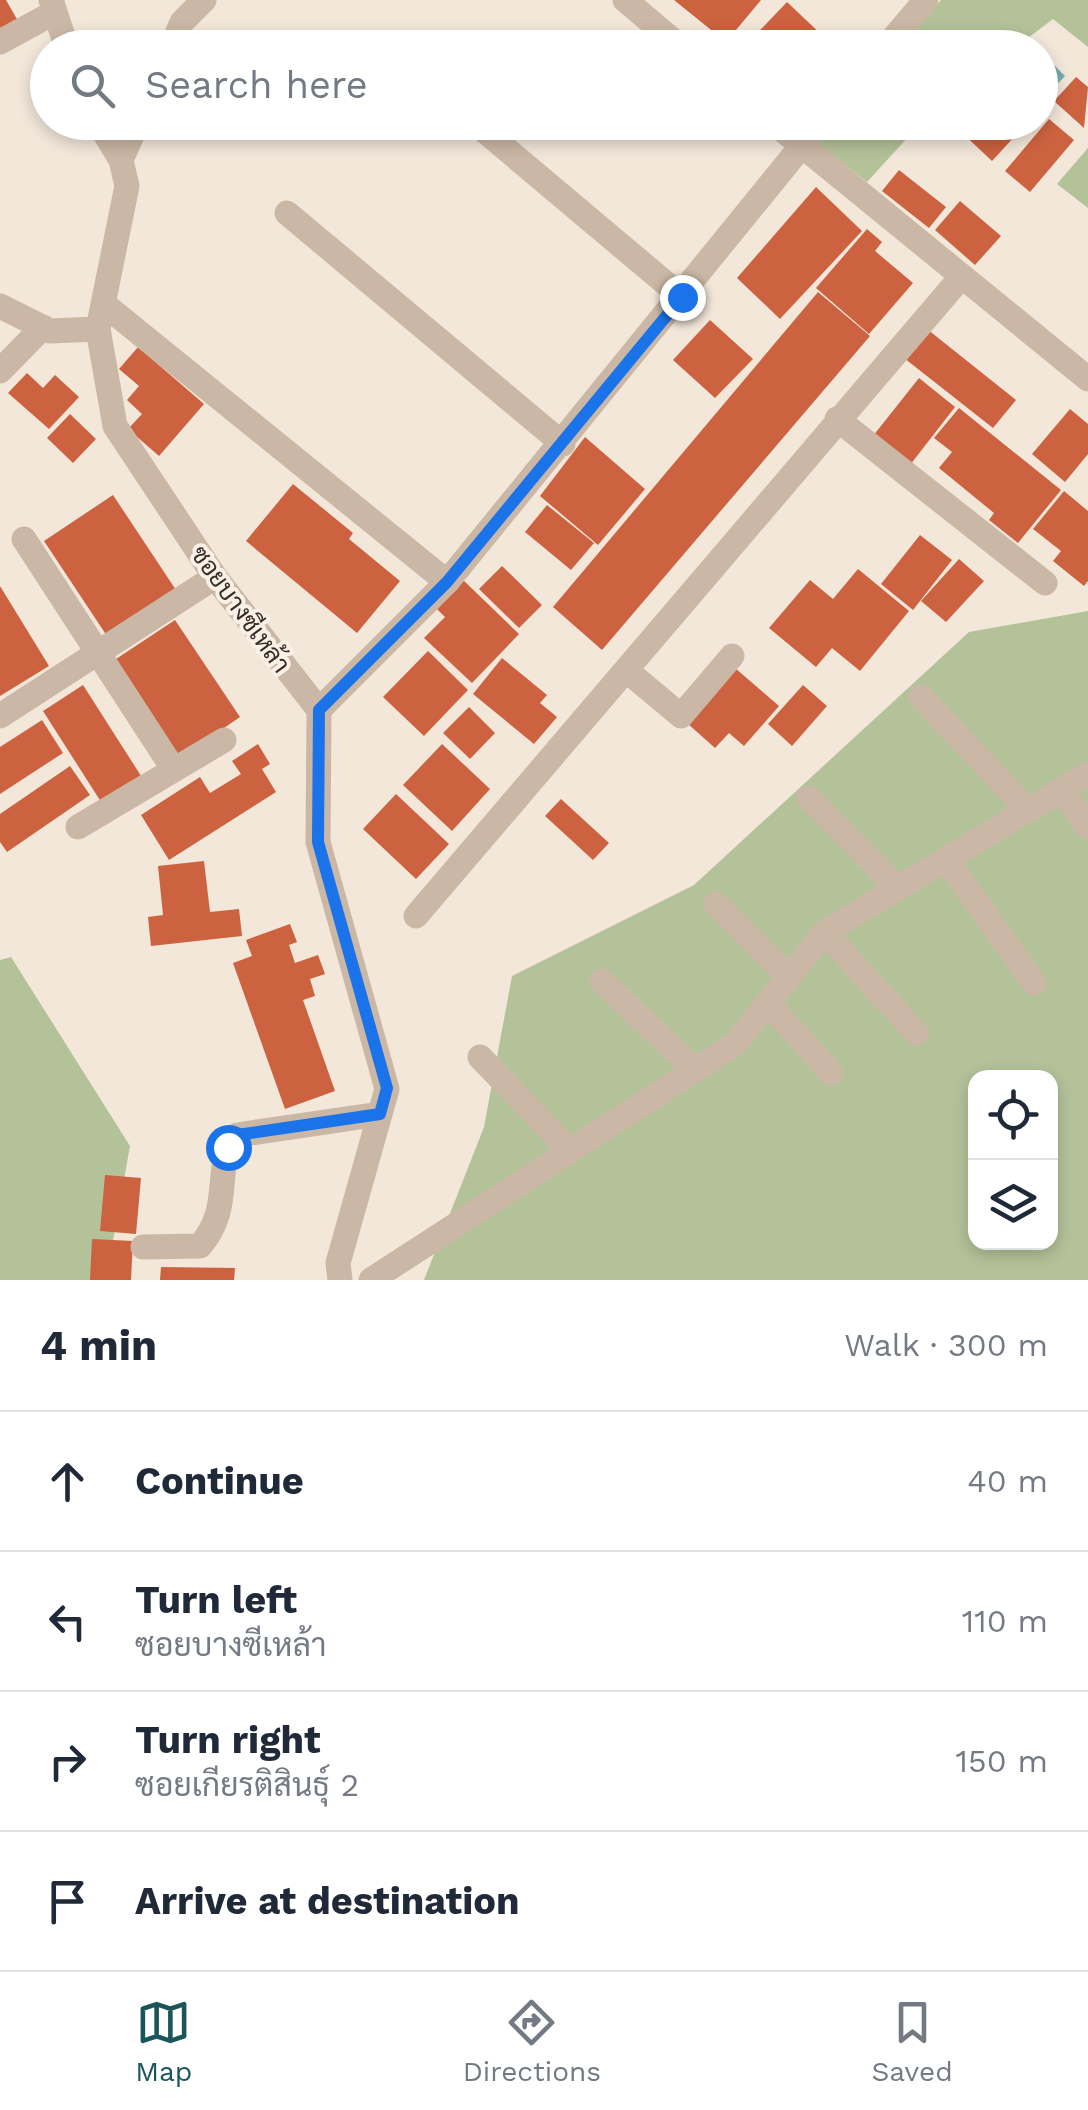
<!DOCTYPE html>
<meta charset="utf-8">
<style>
body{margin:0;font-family:"Work Sans",Sarabun,sans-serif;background:#f6f6f7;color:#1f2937}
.controls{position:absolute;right:30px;bottom:30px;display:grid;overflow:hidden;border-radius:20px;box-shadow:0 5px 15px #0003}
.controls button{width:90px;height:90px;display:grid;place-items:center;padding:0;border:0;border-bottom:2px solid #e0e1e3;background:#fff;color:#1f2937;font:50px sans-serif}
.stop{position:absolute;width:30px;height:30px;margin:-22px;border:8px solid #1a73e8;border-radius:50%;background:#fff}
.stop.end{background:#1a73e8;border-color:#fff;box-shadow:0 2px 10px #0008}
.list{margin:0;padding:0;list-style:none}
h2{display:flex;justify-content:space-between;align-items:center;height:130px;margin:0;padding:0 40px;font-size:42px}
h2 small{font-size:32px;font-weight:400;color:#747a83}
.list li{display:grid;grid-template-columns:65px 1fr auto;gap:30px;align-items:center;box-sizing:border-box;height:140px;padding:0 40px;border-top:2px solid #e0e1e3}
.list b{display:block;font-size:38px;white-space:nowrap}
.list p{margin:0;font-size:32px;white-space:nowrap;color:#747a83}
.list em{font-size:32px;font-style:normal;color:#747a83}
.icon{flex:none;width:55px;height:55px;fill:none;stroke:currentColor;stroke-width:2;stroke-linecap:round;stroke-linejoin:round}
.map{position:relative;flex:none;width:1088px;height:1280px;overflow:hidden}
.search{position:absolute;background:#fff;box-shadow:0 5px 15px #0003;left:30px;right:30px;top:30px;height:110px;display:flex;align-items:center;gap:25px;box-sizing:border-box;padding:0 35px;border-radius:55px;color:#747a83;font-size:38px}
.sheet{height:690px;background:#fff}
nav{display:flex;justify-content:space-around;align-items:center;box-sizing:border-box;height:140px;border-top:2px solid #e0e1e3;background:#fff;font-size:28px;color:#747a83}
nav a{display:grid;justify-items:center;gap:5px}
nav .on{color:#1a555a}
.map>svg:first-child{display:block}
.green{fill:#b4c299;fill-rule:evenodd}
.water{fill:#77aeb1}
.building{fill:#cc623f}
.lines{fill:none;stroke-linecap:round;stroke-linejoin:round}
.street{stroke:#cbb7a5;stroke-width:25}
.route{stroke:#1a73e8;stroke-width:12}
.labels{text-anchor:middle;stroke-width:8;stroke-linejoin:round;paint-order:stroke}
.street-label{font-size:25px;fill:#372c27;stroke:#faf1e6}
</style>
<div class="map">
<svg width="1088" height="1280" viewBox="0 0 1088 1280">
<rect width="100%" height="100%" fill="#f3e7da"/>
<path class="green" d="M941 0H1088V47L1053 19 1016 47 900 48Z
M834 123H921L867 182 817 143Z
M1088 148V208L1057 184Z
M1088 611V1280H424L484 1127 512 976 694 885 969 632ZM976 1078H1050V1242H976Z
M11 957 130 1146 106 1280H0V960Z"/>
<path class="water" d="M1041 52 1065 76 1048 94 1041 87Z"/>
<path class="building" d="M0 0H6L18 21 0 31Z
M674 0H761L726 42Z
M787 2 825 38 815 48H743Z
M1076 77 1088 87 1084 128 1054 101Z
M1049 119 1074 140 1030 192 1005 171Z
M966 122H1028L992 161 959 130Z
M899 170 946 207 929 228 882 191Z
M816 187 862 231 780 319 737 278Z
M960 201 1001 236 975 265 935 230Z
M867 229 882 242 875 251 913 283 869 334 816 288Z
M818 292 870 336 602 650 553 607Z
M710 320 753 359 715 398 673 360Z
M927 329 1016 400 993 428 904 358Z
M138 347 204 404 159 456 128 429 142 414 127 400 139 386 119 369Z
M27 373 43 388 55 375 79 397 49 429 8 393Z
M919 378 955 407 910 465 873 436Z
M959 408 1061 490 1018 543 989 520 994 513 939 468 952 452 934 438Z
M1070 409 1088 424V454L1065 482 1032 454Z
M70 414 96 439 73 463 47 438Z
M585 437 645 489 598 545 540 496Z
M293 484 353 533 349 539 400 581 357 633 246 541Z
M1064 491 1088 511V581L1084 586 1053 561 1061 551 1033 529Z
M113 495 176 590 107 636 44 541Z
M547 505 594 543 571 570 525 532Z
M920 535 952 560 913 610 881 584Z
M959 559 984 581 946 622 921 601Z
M502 566 542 605 519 628 479 589Z
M858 569 909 611 860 671 832 648 816 667 769 628 810 580 833 599Z
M462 579 519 634 472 683 424 638 445 617 435 607Z
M0 586 49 666 0 696Z
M175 620 240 717 179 759 113 661Z
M428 651 468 690 424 736 383 697Z
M502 658 547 695 540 703 557 717 534 744 473 694Z
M735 668 779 706 744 746 729 733 715 748 687 723Z
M83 685 143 779 103 805 43 711Z
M803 685 827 706 792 746 768 724Z
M469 707 495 733 470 759 443 733Z
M42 720 63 753 0 794V747Z
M258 744 270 764 262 769 276 792 169 860 141 815 200 777 210 793 241 774 232 761Z
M442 744 490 789 452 831 403 785Z
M70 766 90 795 7 852 0 842V814Z
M396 794 449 844 416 879 363 829Z
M561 799 609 843 593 860 545 816Z
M204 861 210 912 239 909 242 936 151 946 148 917 163 915 158 866Z
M290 924 297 942 289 945 295 963 318 955 325 974 310 979 315 996 303 1000 335 1091 285 1109 233 963 252 956 246 940Z
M105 1175 141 1178 136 1234 100 1231Z
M92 1239 133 1241 131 1280H90Z
M161 1267 235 1268 234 1280H160Z"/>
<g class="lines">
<path class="street" d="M51 0 67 48
M625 0 682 48
M0 42 55 12
M171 48 182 22 204 0
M885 48 926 0
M98 122 121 160
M138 122 121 160 127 186 98 329 115 426 215 577 319 710 318 842 387 1089 338 1263 340 1280
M474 122 682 297
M773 122 1088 379
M287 213 563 444
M105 305 447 582
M0 306 50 331 98 329
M0 371 43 327
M837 419 1045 583
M24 539 174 770
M626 670 681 716 732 656
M921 697 1028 810
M319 710 447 582 821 122
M0 716 215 577
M1062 790 1088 827
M809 798 898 888
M78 827 224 740
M946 859 1034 983
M716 904 789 977
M416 916 962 276
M825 932 916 1033
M602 981 695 1070
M768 1003 831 1073
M480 1057 570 1151
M143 1247 200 1246C235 1205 211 1168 237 1135L380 1114
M371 1280 735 1044 825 932 1088 774"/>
</g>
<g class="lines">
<path class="route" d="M228 1147 237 1135 380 1114 387 1088 318 842 319 710 447 582 682 297"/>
</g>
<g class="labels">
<g class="street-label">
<text transform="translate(241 609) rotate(54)" y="9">ซอยบางซีเหล้า</text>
</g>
</g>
</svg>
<div class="controls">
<button><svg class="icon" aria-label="locate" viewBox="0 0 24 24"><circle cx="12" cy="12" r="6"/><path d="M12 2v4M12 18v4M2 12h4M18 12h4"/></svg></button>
<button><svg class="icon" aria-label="layers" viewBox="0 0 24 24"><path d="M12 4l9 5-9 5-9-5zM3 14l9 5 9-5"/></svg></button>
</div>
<div class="stop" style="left:228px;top:1147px"></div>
<div class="stop end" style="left:682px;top:297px"></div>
<div class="search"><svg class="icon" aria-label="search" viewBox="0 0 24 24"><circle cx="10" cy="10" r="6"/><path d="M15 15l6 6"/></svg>Search here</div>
</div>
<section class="sheet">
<h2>4 min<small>Walk · 300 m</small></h2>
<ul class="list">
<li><svg class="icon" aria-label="ahead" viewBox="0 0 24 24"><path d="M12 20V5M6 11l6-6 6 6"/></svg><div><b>Continue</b></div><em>40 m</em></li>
<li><svg class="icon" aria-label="left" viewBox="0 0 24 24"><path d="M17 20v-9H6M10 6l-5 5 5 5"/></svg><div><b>Turn left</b><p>ซอยบางซีเหล้า</p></div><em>110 m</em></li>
<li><svg class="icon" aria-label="right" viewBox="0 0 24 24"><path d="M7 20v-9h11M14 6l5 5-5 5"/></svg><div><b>Turn right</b><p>ซอยเกียรติสินธุ์ 2</p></div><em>150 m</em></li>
<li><svg class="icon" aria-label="arrive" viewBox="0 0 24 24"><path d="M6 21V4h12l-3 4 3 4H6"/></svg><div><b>Arrive at destination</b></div></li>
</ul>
</section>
<nav>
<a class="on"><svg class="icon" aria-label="map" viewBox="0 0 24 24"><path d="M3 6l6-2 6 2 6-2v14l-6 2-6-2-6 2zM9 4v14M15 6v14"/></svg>Map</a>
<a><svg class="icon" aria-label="directions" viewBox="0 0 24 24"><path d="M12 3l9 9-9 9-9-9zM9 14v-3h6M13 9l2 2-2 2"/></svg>Directions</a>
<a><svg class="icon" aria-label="saved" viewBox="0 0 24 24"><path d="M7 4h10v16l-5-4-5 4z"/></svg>Saved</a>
</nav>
